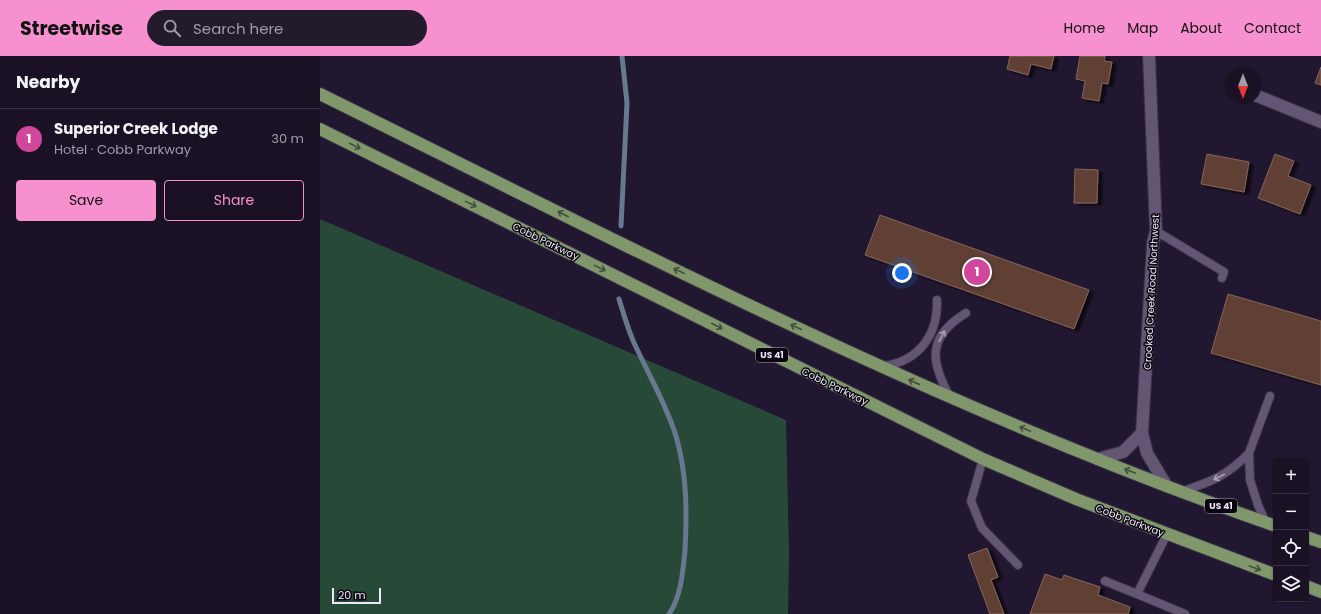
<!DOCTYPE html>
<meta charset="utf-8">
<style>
body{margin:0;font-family:Poppins,sans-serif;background:#231a2c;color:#f1f3f6}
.controls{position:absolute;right:12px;bottom:12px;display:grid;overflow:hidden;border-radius:4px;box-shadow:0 1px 3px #0004}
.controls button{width:36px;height:36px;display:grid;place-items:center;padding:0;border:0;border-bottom:1px solid #383141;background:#1a1124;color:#f1f3f6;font:20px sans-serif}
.compass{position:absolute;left:905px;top:12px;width:36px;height:36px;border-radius:50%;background:#1a1124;box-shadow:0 1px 3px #0004;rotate:180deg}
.scale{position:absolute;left:12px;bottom:10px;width:49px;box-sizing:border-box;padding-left:4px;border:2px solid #eee7f9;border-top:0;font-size:11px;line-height:14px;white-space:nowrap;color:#eee7f9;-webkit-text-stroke:3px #0a0610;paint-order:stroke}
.you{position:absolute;left:582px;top:217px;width:14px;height:14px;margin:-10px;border:3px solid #fff;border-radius:50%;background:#1a73e8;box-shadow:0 0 0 6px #1a73e833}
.badge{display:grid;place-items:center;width:26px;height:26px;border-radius:50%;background:#f790cf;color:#fff;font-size:13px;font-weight:700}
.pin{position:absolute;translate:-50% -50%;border:2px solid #fff;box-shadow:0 1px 4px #0006}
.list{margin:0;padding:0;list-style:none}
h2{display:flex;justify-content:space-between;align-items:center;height:52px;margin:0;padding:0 16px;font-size:17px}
h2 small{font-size:13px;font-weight:400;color:#9f9da6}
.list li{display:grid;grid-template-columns:26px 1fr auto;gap:12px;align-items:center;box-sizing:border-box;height:60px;padding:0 16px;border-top:1px solid #383141}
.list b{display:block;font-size:15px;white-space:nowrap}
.list p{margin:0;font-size:13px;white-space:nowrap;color:#9f9da6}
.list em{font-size:13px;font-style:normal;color:#9f9da6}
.actions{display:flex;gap:8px;padding:12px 16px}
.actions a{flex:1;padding:9px 0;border:1px solid #f790cf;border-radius:4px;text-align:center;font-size:14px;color:#f790cf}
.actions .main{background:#f790cf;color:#111}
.icon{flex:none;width:22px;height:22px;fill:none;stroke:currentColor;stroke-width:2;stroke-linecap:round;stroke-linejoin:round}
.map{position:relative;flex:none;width:1001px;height:558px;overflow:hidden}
header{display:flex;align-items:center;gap:24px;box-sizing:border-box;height:56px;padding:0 20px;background:#f790cf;color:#111}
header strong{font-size:19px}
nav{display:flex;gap:22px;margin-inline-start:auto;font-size:14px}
.search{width:280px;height:36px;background:#231a2c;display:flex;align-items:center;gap:10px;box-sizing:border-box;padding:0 14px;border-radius:22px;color:#9f9da6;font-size:15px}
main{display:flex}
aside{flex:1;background:#1a1124}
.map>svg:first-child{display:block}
.green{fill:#274938}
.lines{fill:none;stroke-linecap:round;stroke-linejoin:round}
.stream{stroke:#667991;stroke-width:5}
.building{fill:#614135;stroke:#876457;filter:url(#shadow)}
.lane-casing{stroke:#393145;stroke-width:10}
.street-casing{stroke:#393145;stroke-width:14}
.primary-casing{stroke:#393145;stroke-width:14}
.lane{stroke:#635674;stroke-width:8}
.street{stroke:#635674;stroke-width:12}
.primary{stroke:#80976c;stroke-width:12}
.oneway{stroke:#454e3e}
.oneway2{stroke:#a89eb6}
.labels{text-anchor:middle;stroke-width:3;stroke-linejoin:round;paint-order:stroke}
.shield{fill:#0a0610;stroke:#aaa4b3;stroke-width:1}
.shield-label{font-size:9px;font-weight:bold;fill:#eee7f9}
.street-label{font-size:10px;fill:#eee7f9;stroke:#0a0610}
</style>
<header>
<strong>Streetwise</strong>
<div class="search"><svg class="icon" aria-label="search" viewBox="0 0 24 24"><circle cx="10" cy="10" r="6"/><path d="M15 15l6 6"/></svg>Search here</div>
<nav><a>Home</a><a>Map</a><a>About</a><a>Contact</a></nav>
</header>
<main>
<aside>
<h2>Nearby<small></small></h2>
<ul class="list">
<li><span class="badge" style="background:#d1479c">1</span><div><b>Superior Creek Lodge</b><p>Hotel · Cobb Parkway</p></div><em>30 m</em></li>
</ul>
<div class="actions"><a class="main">Save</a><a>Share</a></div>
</aside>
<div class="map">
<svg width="1001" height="558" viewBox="0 0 1001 558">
<defs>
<filter id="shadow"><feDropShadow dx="4.5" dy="2.5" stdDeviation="1" flood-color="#0009"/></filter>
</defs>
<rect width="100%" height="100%" fill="#221730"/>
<path class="green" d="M0 163 466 364 469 498 468 558H0Z"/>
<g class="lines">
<path class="stream" d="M301 170 307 47 302 0
M299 243C304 259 308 274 315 289 329 319 346 348 356 380 367 418 367 455 365 494 363 515 361 541 349 558"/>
</g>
<path class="building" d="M690 0H734L731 13 711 8 708 19 687 13Z
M760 0H785L784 5 792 6 788 28 782 27 779 45 762 42 765 25 756 23Z
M1001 11V29L995 27Z
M887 98 929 106 924 136 881 128Z
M955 98 974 105 968 120 991 129 980 158 938 142Z
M755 113 778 114 777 147H754Z
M560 159 769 234 754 273 545 199Z
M908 238 1001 265V329L891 297Z
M667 492 678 521 671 524 684 558H670L648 499Z
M725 518 742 524 744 519 780 531 778 539 810 551 808 558H710Z"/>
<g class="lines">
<defs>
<path id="lane" d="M836 175 904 216 902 222
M564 310C599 305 618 279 617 244
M630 341C610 305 607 281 646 257
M663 403 651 445 662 472 698 509
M863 435C891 426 908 419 929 397
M946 467 938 449 930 424 929 397 950 340
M847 478 817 538 865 558
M785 525 817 538"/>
<path id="street" d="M829 0 836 175 833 187 822 377 827 397 846 429
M935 39 1001 66
M778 403 803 396 822 377"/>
<path id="primary" d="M0 38C313 193 625 355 956 470
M0 73 663 403 756 443 956 519
M986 481 1001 486
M986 530 1001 536"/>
</defs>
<use href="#lane" class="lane-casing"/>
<use href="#street" class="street-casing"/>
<use href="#primary" class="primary-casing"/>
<use href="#lane" class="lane"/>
<use href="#street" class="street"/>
<use href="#primary" class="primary"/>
</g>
<defs><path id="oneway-shaft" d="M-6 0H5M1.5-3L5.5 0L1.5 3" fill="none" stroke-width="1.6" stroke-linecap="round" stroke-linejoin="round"/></defs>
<g class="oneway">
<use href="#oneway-shaft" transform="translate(35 90) rotate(27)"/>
<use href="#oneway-shaft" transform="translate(151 148) rotate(26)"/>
<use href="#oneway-shaft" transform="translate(243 158) rotate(-153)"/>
<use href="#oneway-shaft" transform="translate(280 212) rotate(26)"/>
<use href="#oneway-shaft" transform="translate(359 215) rotate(-155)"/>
<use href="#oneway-shaft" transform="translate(397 270) rotate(27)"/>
<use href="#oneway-shaft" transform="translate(476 271) rotate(-155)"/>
<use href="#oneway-shaft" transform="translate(594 326) rotate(-156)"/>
<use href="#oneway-shaft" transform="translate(705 373) rotate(-157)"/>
<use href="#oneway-shaft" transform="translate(810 415) rotate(-159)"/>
<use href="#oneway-shaft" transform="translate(935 512) rotate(20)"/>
</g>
<g class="oneway2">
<use href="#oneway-shaft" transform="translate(622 280) rotate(-62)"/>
<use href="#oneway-shaft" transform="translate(899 421) rotate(153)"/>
</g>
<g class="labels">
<g class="shield">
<rect x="436" y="292" width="32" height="14" rx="3"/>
<rect x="885" y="443" width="32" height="14" rx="3"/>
</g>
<g class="shield-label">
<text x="452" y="302">US 41</text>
<text x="901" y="453">US 41</text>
</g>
<g class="street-label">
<text transform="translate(226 185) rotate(26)" y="4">Cobb Parkway</text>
<text transform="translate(831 236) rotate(-87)" y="4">Crooked Creek Road Northwest</text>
<text transform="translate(515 330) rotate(26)" y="4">Cobb Parkway</text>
<text transform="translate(810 464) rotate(21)" y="4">Cobb Parkway</text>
</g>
</g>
</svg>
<div class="controls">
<button>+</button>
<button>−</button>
<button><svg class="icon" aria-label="locate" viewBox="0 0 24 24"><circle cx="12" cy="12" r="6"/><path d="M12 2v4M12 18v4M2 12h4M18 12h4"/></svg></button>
<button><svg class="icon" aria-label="layers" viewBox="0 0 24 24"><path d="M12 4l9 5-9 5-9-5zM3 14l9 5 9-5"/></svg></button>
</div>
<svg class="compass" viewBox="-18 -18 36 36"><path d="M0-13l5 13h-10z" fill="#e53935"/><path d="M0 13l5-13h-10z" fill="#9f9da6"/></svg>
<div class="scale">20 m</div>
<div class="you"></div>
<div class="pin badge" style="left:657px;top:216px;background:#d1479c">1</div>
</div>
</main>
